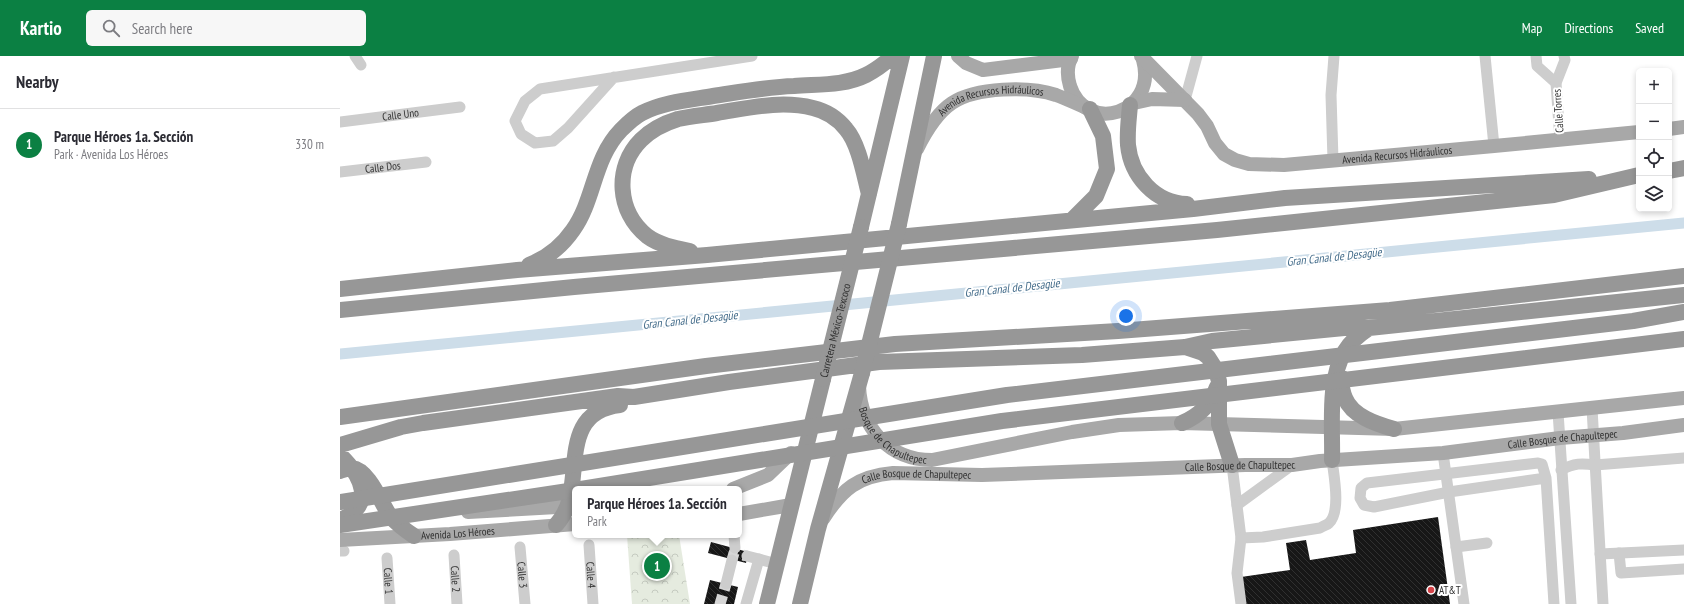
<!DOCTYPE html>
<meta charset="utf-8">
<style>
body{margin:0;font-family:"PT Sans Narrow",sans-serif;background:#f7f7f7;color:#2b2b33}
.controls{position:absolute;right:12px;top:12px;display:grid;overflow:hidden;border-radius:6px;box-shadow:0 2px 6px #0003}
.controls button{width:36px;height:36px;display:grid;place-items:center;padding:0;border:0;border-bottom:1px solid #e1e1e2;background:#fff;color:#2b2b33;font:20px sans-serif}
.you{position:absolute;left:786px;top:260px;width:14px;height:14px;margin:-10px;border:3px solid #fff;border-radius:50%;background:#1a73e8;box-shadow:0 0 0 6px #1a73e833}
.badge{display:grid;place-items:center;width:26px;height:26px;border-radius:50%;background:#0b8043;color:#fff;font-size:13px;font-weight:700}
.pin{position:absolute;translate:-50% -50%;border:2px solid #fff;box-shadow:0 1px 4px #0006}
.popup{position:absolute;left:232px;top:430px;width:170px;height:52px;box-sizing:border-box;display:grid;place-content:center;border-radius:6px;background:#fff;filter:drop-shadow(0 1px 3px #0005);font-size:13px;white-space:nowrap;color:#7c7c81}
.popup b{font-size:15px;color:#2b2b33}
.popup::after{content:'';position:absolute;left:50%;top:100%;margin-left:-8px;border:8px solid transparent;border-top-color:#fff}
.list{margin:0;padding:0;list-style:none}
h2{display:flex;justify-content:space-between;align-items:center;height:52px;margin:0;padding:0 16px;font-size:17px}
h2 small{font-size:13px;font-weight:400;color:#7c7c81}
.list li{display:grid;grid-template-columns:26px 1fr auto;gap:12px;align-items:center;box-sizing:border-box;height:72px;padding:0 16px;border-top:1px solid #e1e1e2}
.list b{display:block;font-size:15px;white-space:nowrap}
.list p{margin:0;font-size:13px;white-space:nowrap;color:#7c7c81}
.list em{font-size:13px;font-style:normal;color:#7c7c81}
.icon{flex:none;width:22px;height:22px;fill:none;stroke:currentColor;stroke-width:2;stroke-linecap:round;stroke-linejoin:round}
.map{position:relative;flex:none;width:1344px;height:548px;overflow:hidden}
header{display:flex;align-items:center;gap:24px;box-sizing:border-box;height:56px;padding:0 20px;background:#0b8043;color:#fff}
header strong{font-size:19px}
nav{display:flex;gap:22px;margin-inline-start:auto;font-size:14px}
.search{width:280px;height:36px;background:#f7f7f7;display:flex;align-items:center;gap:10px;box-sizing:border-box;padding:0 14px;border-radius:6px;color:#7c7c81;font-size:15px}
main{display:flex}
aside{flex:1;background:#fff}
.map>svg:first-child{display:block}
.park{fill:url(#park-crowns)}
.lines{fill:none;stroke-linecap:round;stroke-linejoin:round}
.canal{stroke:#cddde9;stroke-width:11}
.building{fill:url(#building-back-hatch)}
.minor-tunnel{stroke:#d6d6d6;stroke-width:11;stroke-dasharray:11 5.5;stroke-linecap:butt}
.minor{stroke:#cdcdcd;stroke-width:11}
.major{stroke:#a8a8a8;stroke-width:14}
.highway{stroke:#979797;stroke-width:16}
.highway-bridge{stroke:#979797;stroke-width:16}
.poi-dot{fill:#d54348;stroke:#fff;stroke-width:1.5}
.labels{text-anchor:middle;stroke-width:4;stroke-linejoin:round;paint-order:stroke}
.street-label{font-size:11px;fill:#303030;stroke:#fff}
.poi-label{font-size:11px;fill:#303030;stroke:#fff;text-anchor:start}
.water-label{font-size:12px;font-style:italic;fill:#456d8b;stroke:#fff}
</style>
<header>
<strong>Kartio</strong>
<div class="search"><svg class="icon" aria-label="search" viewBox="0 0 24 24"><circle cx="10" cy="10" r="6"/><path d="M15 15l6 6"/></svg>Search here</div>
<nav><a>Map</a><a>Directions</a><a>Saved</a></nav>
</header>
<main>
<aside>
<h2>Nearby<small></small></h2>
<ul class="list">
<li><span class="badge">1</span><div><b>Parque Héroes 1a. Sección</b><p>Park · Avenida Los Héroes</p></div><em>330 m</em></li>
</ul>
</aside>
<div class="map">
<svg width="1344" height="548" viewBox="0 0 1344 548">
<defs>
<pattern id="park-crowns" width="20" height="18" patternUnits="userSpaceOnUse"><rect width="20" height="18" fill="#e5ebdf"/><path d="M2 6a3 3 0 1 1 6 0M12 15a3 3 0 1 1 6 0" fill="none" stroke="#c5cac0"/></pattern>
<pattern id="building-back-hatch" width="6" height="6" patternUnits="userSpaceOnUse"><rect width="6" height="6" fill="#171717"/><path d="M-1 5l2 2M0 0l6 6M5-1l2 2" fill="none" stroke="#303030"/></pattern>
</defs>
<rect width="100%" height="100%" fill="#fff"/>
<path class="park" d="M287 479H339L350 548H292Z"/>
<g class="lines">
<path class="canal" d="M0 298 1344 167"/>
</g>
<path class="building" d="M1098 461 1110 548H904L901 521 950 514 946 487 966 484 970 504 1016 497 1013 474Z
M371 486 408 496 406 507 368 497Z
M370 524 398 531 394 548H364Z"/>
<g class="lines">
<path class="minor-tunnel" d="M392 504 394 497 407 500
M382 548H380L386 528"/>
<g class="minor">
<path d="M15 0 21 9"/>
<path d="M1145 0 1154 90"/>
<path d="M1196 0 1197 10 1216 27"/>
<path d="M274 21 228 72 213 85 195 87 181 78 175 65 185 45 200 33 412 0"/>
<path d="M845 44 857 0"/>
<path id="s1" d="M0 66 120 51"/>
<path d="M1220 84 1216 27 1225 4 1224 0"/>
<path d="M993 104 991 39 994 0"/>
<path id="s2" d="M0 116 86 106"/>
<path d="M1252 352 1263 548"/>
<path d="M1218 356 1231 548"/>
<path d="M1103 397 1124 548"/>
<path d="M892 409 901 482 923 481 980 472C983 470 987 469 989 467 1001 456 994 420 992 404"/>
<path d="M1221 414C1234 407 1242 407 1255 409L1344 402"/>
<path d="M1206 422 1109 436 1034 451 1024 449 1020 442 1021 432 1027 427 1198 407 1202 408 1206 422 1214 548"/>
<path d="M897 449 952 409"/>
<path d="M394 479 395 492"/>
<path d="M901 482 897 517 901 548"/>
<path id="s3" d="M249 489 253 548"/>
<path id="s4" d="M180 491 185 548"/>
<path d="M1116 491 1147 487"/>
<path d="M0 495H4"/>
<path d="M1279 497 1281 517 1344 513"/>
<path d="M1260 498 1344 494"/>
<path id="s5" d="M114 499 117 548"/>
<path d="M407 500 437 508"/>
<path id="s6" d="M47 502 50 548"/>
<path d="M386 528 392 504"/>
<path d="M406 548 419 503"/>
</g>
<g class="major">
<path d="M618 0 626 7 643 14 731 3"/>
<path d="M732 0C727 9 727 20 730 30 746 79 818 58 803 4"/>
<path id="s7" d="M801 0 858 58 867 70 875 87 884 98 895 104 909 108 944 109 1154 90 1299 76"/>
<path d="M794 47 812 43 845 44"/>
<path d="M1329 73 1344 71"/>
<path id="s8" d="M577 93C585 77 597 57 612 47 636 31 689 30 716 39 727 43 737 48 747 52"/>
<path id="s9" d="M519 330C521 372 549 404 592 404L732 376 779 369 842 367 1054 373 1344 342"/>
<path d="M393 433 428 419 451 397"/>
<path d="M128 456 235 450"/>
<path d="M399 458 451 449"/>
<path id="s10" d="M483 463C502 433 518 420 553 417L642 419 905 409H952L980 405 1103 397 1220 382 1283 377 1344 369"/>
<path id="s11" d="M0 484 110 478 235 468"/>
</g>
<path class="highway" d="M790 49C789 62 787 75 788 89 791 120 815 147 847 148
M1329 115 1344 112
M732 164 756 140 767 113 763 80 750 53
M559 168 594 0
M521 171 562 0
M350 195C335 192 319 189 307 180 277 156 274 111 301 84 311 74 325 67 338 63 351 60 365 59 377 57 409 52 441 44 473 52 486 55 498 63 506 73 519 88 524 119 529 138
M189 209C207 202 222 190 233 174 255 143 253 103 281 74 287 68 294 61 302 57 324 46 349 44 373 40 400 36 427 31 454 30 478 28 504 30 526 19 536 14 545 7 553 0
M0 233 177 214 367 199 853 153 945 142 1249 123
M0 254 234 231 877 174 1214 139 1299 119
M845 291 863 297 868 301 875 312 879 325V368L892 409
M1000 320C1001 327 1002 335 1005 342 1012 360 1036 368 1054 373
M0 361 366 310 555 288 778 275 1050 254 1344 220
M842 367C859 360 871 348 877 331
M0 389 61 371 83 367 278 340 294 341 389 326 539 306 742 299 845 291 872 285 1004 272H1029L1344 239
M0 399C22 420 36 449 0 464
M992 404C993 371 987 324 1005 295 1011 285 1020 278 1029 272
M0 415C4 414 8 412 12 412 29 414 41 447 50 460 57 468 65 474 74 480
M216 469C223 461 228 452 230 441 238 404 227 355 280 349
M427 548 483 323
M460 548 478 473 522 317"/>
<g class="highway-bridge">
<path d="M522 317 559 168"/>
<path id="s12" d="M483 323 521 171"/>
<path d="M241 433 662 365 1344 283"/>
<path d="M0 446 667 339 1293 265 1344 256"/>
<path d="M0 469 235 434"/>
</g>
</g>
<circle class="poi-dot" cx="1091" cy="534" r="4"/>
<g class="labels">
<g class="street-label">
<text dy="4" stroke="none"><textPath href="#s8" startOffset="97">Avenida Recursos Hidráulicos</textPath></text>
<text transform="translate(1218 55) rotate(-94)" y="4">Calle Torres</text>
<text dy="4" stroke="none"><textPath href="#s1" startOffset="61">Calle Uno</textPath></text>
<text dy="4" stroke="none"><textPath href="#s7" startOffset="305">Avenida Recursos Hidráulicos</textPath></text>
<text dy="4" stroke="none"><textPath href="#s2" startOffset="43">Calle Dos</textPath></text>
<text dy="4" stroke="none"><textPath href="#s12" startOffset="50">Carretera México-Texcoco</textPath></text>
<text dy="4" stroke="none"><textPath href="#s9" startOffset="66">Bosque de Chapultepec</textPath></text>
<text dy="4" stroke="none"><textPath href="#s10" startOffset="759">Calle Bosque de Chapultepec</textPath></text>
<text dy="4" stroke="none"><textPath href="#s10" startOffset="435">Calle Bosque de Chapultepec</textPath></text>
<text dy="4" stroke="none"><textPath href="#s10" startOffset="111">Calle Bosque de Chapultepec</textPath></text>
<text dy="4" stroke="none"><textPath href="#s11" startOffset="118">Avenida Los Héroes</textPath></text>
<text dy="4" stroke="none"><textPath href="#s3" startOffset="30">Calle 4</textPath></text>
<text dy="4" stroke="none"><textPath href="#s4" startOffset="28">Calle 3</textPath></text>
<text dy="4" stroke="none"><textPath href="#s5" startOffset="24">Calle 2</textPath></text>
<text dy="4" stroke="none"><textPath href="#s6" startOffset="23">Calle 1</textPath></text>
</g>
<g class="poi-label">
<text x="1099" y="538">AT&amp;T</text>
</g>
<g class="water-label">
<text transform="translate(994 201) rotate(-6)" y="4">Gran Canal de Desagüe</text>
<text transform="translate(672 232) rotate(-6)" y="4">Gran Canal de Desagüe</text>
<text transform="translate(350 264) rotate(-6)" y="4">Gran Canal de Desagüe</text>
</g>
</g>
</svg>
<div class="controls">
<button>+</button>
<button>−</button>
<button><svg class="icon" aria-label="locate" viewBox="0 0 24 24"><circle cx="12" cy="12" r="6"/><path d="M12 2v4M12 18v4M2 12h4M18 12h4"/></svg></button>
<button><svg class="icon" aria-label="layers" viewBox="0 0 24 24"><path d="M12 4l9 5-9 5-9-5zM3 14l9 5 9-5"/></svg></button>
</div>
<div class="you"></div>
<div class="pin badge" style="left:317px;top:510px">1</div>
<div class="popup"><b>Parque Héroes 1a. Sección</b>Park</div>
</div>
</main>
